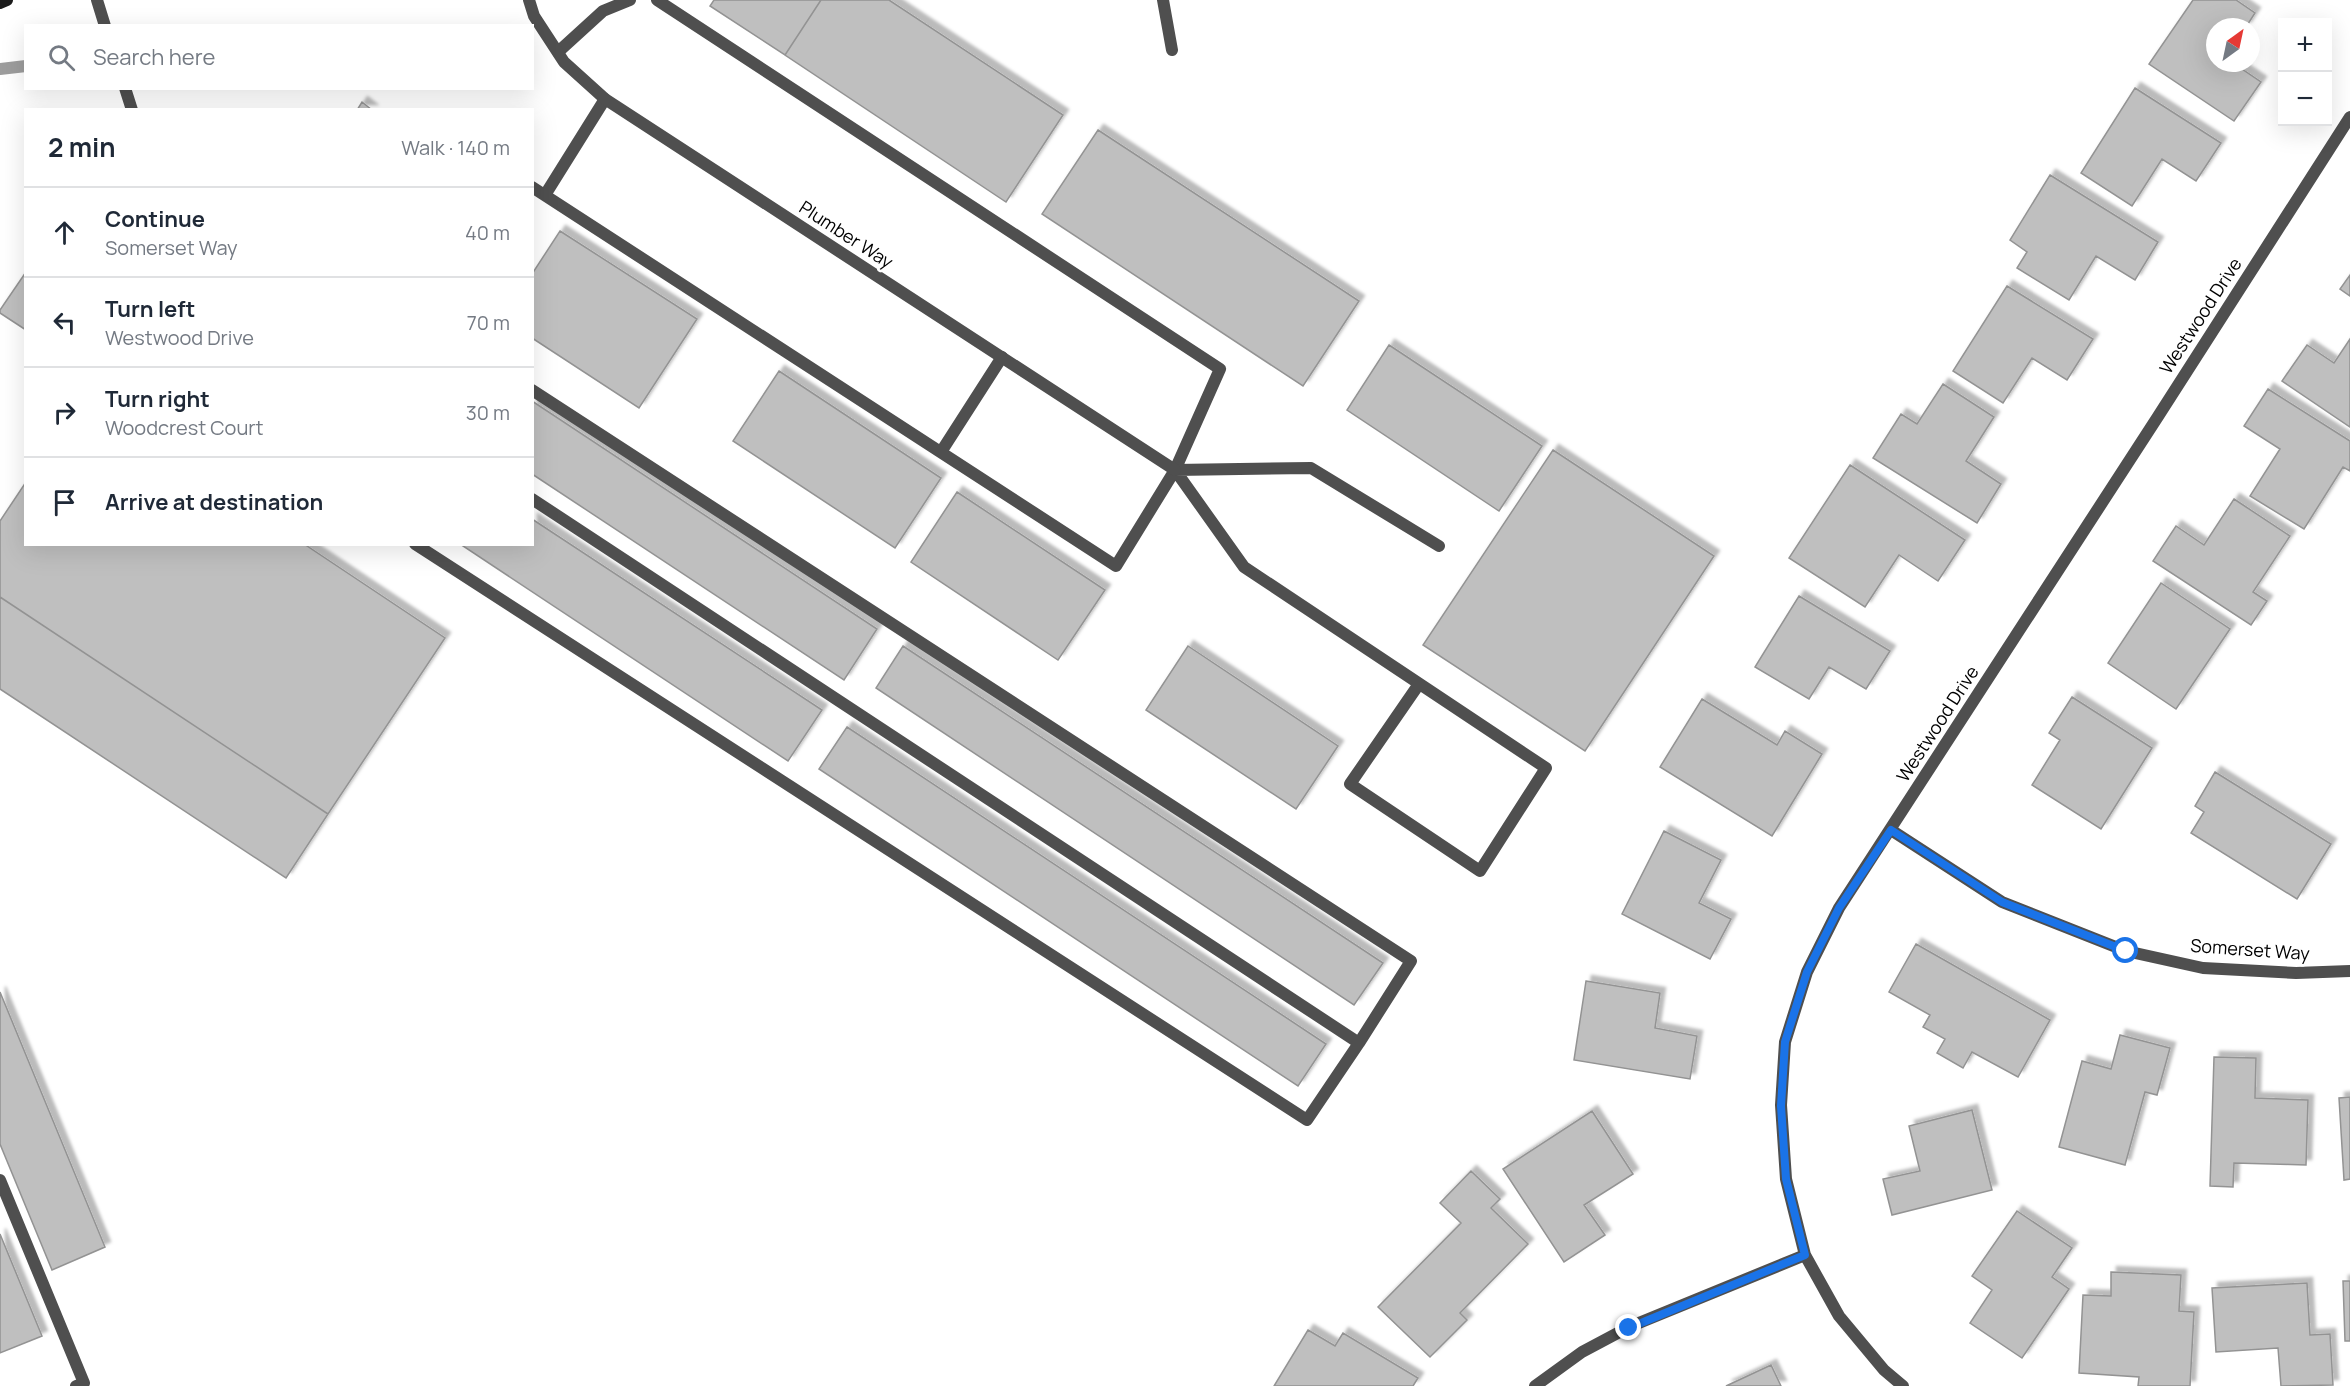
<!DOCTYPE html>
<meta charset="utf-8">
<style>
body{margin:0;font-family:Manrope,sans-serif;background:#f6f6f7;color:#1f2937}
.controls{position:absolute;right:18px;top:18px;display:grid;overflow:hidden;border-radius:0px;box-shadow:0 6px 24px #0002}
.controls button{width:54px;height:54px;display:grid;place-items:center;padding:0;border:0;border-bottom:2px solid #e0e1e3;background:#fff;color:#1f2937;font:30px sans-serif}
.compass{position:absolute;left:2206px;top:18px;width:54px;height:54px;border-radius:50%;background:#fff;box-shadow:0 6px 24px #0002;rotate:33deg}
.stop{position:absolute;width:18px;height:18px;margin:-14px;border:4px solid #1a73e8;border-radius:50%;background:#fff}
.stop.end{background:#1a73e8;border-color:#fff;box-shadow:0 2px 6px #0008}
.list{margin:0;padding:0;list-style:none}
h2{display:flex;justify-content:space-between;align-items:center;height:78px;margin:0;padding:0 24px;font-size:26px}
h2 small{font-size:20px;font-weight:400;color:#747a83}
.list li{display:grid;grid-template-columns:39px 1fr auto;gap:18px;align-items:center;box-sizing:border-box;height:90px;padding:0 24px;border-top:2px solid #e0e1e3}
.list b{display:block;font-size:22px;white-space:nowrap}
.list p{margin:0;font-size:20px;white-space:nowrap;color:#747a83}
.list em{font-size:20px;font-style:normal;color:#747a83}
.icon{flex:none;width:33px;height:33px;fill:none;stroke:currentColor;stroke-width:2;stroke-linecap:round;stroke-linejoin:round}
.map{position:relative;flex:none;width:2350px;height:1386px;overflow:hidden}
.search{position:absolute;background:#fff;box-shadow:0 6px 24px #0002;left:24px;top:24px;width:510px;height:66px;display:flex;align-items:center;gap:15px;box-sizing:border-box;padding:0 21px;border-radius:0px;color:#747a83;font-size:22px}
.panel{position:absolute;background:#fff;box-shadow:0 6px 24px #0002;left:24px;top:108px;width:510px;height:438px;border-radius:0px}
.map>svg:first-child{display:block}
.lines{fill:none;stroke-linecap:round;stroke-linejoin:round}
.stream{stroke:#9d9d9d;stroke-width:12}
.building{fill:#bfbfbf;stroke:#939393;stroke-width:1.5;filter:url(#shadow)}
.lane{stroke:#4f4f4f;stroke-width:12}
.street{stroke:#4f4f4f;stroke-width:12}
.secondary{stroke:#1c1c1c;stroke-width:12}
.route{stroke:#1a73e8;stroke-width:8}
.labels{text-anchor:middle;stroke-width:5;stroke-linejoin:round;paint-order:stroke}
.street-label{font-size:18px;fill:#000;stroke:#fff}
</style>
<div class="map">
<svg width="2350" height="1386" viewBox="0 0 2350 1386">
<defs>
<filter id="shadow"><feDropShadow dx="5.5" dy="-5.5" stdDeviation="1.5" flood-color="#0004"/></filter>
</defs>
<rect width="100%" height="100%" fill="#fff"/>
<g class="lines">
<path class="stream" d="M0 69 26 66"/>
</g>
<path class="building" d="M714 0H821L785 55 710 6Z
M821 0H889L1063 115 1006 202 785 55Z
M2193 0H2236L2255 13 2246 27H2215V63H2233L2261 82 2234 121 2149 64Z
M2135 88 2221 143 2196 181 2162 159 2132 206 2081 173Z
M362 102 372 110H357Z
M1098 130 1359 301 1303 386 1042 214Z
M2050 175 2158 242 2135 280 2096 256 2069 300 2017 268 2027 252 2010 240Z
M560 231 697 319 639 408 532 338V274Z
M26 272V330L0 313V310Z
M2350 275V296L2340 289Z
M2007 286 2093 339 2067 380 2032 358 2003 403 1953 371Z
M2350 339V427L2282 381 2307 345 2334 363Z
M1389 345 1542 446 1499 511 1347 410Z
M779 371 941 478 895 548 733 441Z
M1943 384 1994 417 1966 461 2001 484 1977 523 1873 458 1901 414 1917 424Z
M2268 389 2350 441V471L2343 467 2304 529 2250 496 2280 449 2244 426Z
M532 401 877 629 844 680 532 474Z
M1553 450 1714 556 1585 751 1423 645Z
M1850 465 1965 540 1938 581 1899 555 1865 607 1789 558Z
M26 482V544H304L445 638 328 814 0 597V521Z
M957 492 1105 590 1058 660 911 562Z
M2234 499 2290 536 2253 592 2267 601 2251 625 2153 561 2176 526 2204 545Z
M532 519 822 710 788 761 460 544H532Z
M2161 583 2230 629 2176 709 2108 663Z
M1799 596 1890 651 1866 689 1829 667 1809 699 1755 667Z
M0 597 328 814 286 878 0 689Z
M903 646 1383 963 1354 1005 876 688Z
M1188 646 1338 746 1296 809 1146 710Z
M2072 697 2152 748 2101 829 2032 785 2060 740 2049 733Z
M1702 699 1777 745 1785 731 1822 754 1772 836 1660 767Z
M847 727 1326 1044 1298 1086 819 769Z
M2215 772 2331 844 2297 899 2191 833 2204 812 2195 806Z
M1664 831 1721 860 1699 903 1731 919 1710 959 1622 914Z
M1916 944 2050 1020 2018 1077 1972 1052 1963 1068 1937 1053 1945 1039 1923 1027 1930 1015 1889 992Z
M1586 981 1660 993 1655 1028 1697 1036 1690 1079 1574 1060Z
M0 992 105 1247 52 1270 0 1144Z
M2120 1035 2170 1048 2157 1095 2145 1092 2125 1165 2059 1147 2082 1061 2111 1069Z
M2214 1057 2256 1058 2255 1098 2308 1100 2306 1165 2234 1163 2233 1187 2210 1186Z
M2350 1097V1179L2344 1180 2339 1098Z
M1972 1110 1992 1190 1892 1215 1883 1179 1920 1171 1909 1126Z
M1592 1111 1633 1174 1584 1205 1605 1235 1564 1262 1503 1169Z
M1471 1171 1500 1199 1491 1208 1528 1244 1460 1313 1467 1320 1430 1357 1378 1307 1461 1223 1440 1203Z
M2017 1211 2072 1248 2052 1277 2069 1289 2022 1358 1970 1323 1992 1290 1972 1276Z
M0 1234 42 1336 0 1353Z
M2111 1272 2181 1275 2179 1311 2194 1312 2190 1386H2138L2139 1377 2079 1373 2083 1295 2111 1296Z
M2343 1281H2350V1341H2345Z
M2307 1283 2310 1335 2330 1334 2333 1385 2281 1386 2278 1348 2216 1352 2212 1288Z
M1308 1330 1335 1346 1343 1333 1418 1378 1413 1386H1274Z
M1771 1365 1781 1386H1726Z"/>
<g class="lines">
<path class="lane" d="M97 0 105 26
M1163 0 1172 50
M558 52 603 11 630 0
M125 88 132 110
M532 187 1116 566 1175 470 1220 369 657 0
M545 195 605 99
M532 390 1411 961 1359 1043 532 499
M941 452 1002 357
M1175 470 1244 567 1546 768 1480 871 1350 784 1419 684
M1175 470 1311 468 1439 546
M415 544 1307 1120 1359 1043
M0 1180 84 1383 76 1386"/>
<path class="street" d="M529 0 534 16 564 62 605 99 1175 470
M1891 830 2002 902 2126 951 2203 968 2296 973 2350 971
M1535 1386 1582 1352 1629 1327 1805 1255
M1903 1386 1884 1370 1839 1316 1805 1255 1786 1179 1781 1105 1785 1042 1807 972 1839 908 2157 418 2350 117"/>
<path class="secondary" d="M0 3 7 0"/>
</g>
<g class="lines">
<path class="route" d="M1629 1328 1805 1255 1786 1179 1781 1106 1785 1042 1807 972 1839 908 1891 830 2002 902 2126 951"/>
</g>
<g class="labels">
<g class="street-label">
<text transform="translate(846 235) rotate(33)" y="6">Plumber Way</text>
<text transform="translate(2201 316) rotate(-57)" y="6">Westwood Drive</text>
<text transform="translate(1938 724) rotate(-57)" y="6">Westwood Drive</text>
<text transform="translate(2250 950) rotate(4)" y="6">Somerset Way</text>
</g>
</g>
</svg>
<div class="controls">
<button>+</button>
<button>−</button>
</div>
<svg class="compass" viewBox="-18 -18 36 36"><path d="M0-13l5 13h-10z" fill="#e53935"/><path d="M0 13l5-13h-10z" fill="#747a83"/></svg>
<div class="stop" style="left:2126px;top:951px"></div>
<div class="stop end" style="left:1629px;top:1328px"></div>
<div class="search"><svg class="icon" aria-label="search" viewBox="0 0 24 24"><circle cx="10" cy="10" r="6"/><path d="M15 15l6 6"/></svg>Search here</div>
<section class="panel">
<h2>2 min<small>Walk · 140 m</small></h2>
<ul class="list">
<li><svg class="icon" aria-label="ahead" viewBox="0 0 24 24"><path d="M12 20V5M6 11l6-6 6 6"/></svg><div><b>Continue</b><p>Somerset Way</p></div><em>40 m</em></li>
<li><svg class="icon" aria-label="left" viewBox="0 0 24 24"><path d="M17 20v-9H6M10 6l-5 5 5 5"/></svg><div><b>Turn left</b><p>Westwood Drive</p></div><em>70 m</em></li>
<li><svg class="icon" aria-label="right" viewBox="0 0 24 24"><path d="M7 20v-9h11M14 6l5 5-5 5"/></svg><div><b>Turn right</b><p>Woodcrest Court</p></div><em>30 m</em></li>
<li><svg class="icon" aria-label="arrive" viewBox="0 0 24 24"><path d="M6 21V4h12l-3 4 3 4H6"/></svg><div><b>Arrive at destination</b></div></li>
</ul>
</section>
</div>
